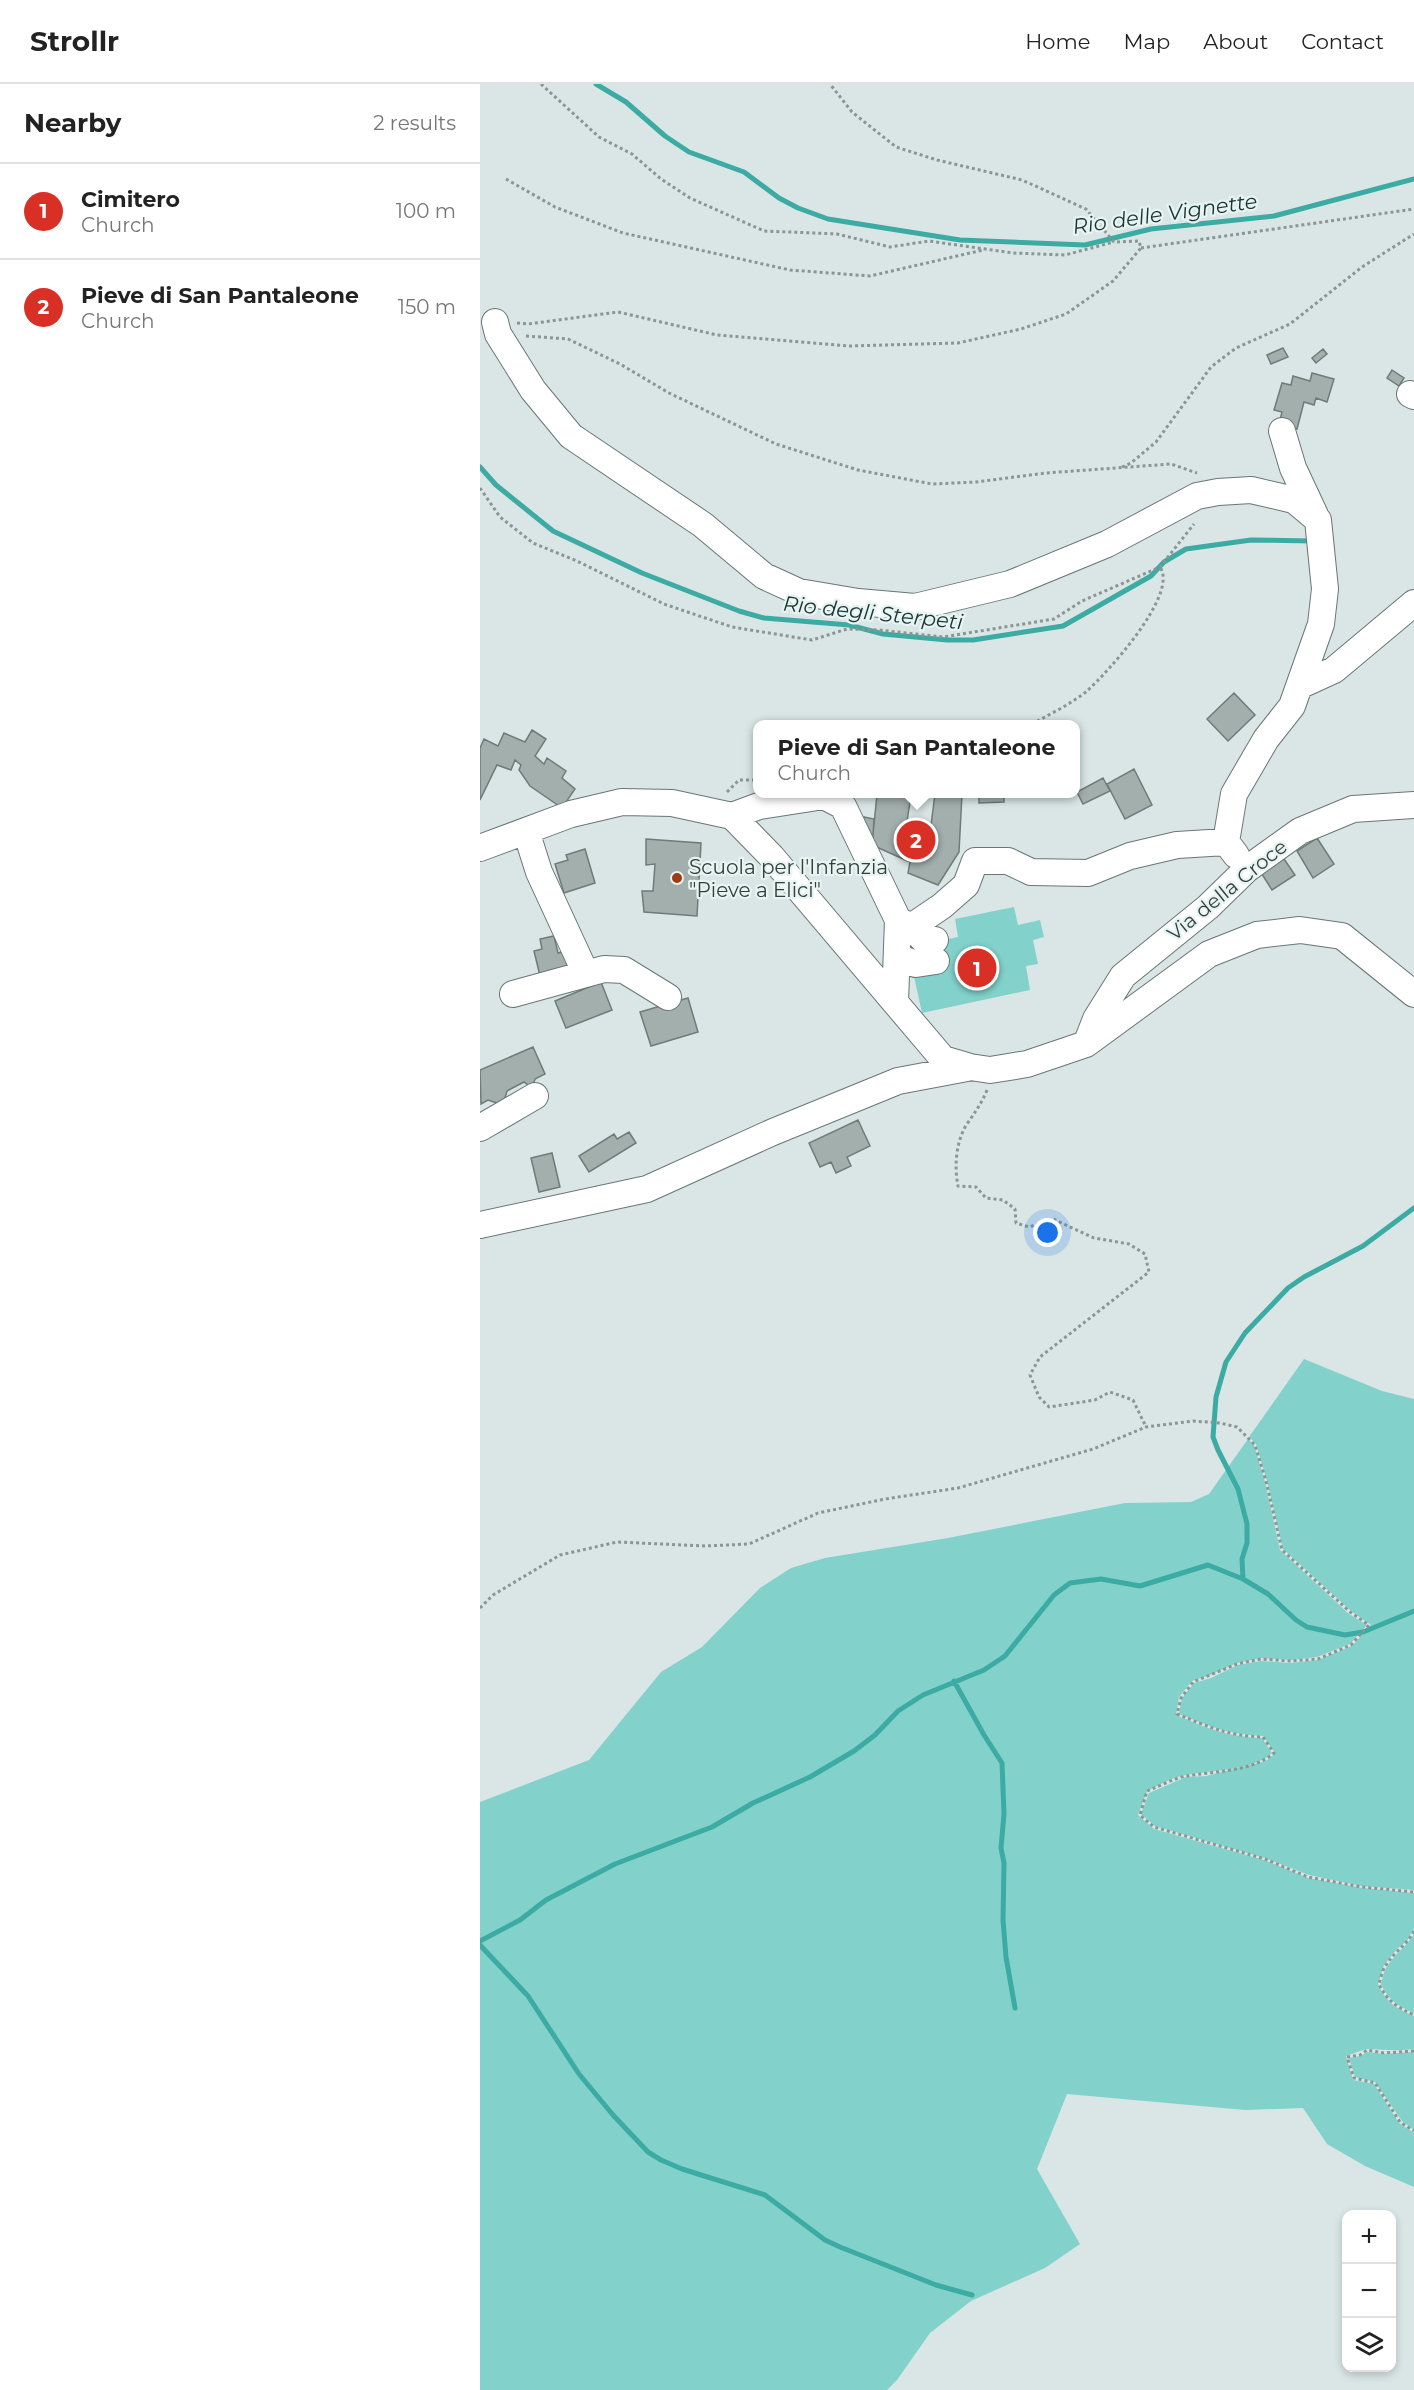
<!DOCTYPE html>
<meta charset="utf-8">
<style>
body{margin:0;font-family:Montserrat,sans-serif;background:#f6f6f6;color:#222}
.controls{position:absolute;right:18px;bottom:18px;display:grid;overflow:hidden;border-radius:12px;box-shadow:0 3px 9px #0003}
.controls button{width:54px;height:54px;display:grid;place-items:center;padding:0;border:0;border-bottom:2px solid #e0e0e0;background:#fff;color:#222;font:30px sans-serif}
.you{position:absolute;left:568px;top:1149px;width:21px;height:21px;margin:-15px;border:4px solid #fff;border-radius:50%;background:#1a73e8;box-shadow:0 0 0 9px #1a73e833}
.badge{display:grid;place-items:center;width:39px;height:39px;border-radius:50%;background:#d93025;color:#fff;font-size:20px;font-weight:700}
.pin{position:absolute;translate:-50% -50%;border:3px solid #fff;box-shadow:0 2px 6px #0006}
.popup{position:absolute;left:273px;top:636px;width:327px;height:78px;box-sizing:border-box;display:grid;place-content:center;border-radius:12px;background:#fff;filter:drop-shadow(0 2px 4px #0005);font-size:20px;white-space:nowrap;color:#767676}
.popup b{font-size:22px;color:#222}
.popup::after{content:'';position:absolute;left:50%;top:100%;margin-left:-12px;border:12px solid transparent;border-top-color:#fff}
.list{margin:0;padding:0;list-style:none}
h2{display:flex;justify-content:space-between;align-items:center;height:78px;margin:0;padding:0 24px;font-size:26px}
h2 small{font-size:20px;font-weight:400;color:#767676}
.list li{display:grid;grid-template-columns:39px 1fr auto;gap:18px;align-items:center;box-sizing:border-box;height:96px;padding:0 24px;border-top:2px solid #e0e0e0}
.list b{display:block;font-size:22px;white-space:nowrap}
.list p{margin:0;font-size:20px;white-space:nowrap;color:#767676}
.list em{font-size:20px;font-style:normal;color:#767676}
.icon{flex:none;width:33px;height:33px;fill:none;stroke:currentColor;stroke-width:2;stroke-linecap:round;stroke-linejoin:round}
.map{position:relative;flex:none;width:934px;height:2306px;overflow:hidden}
header{display:flex;align-items:center;gap:36px;box-sizing:border-box;height:84px;padding:0 30px;background:#fff;border-bottom:2px solid #e0e0e0}
header strong{font-size:28px}
nav{display:flex;gap:33px;margin-inline-start:auto;font-size:21px}
main{display:flex}
aside{flex:1;background:#fff}
.map>svg:first-child{display:block}
.green{fill:#82d2cb}
.lines{fill:none;stroke-linecap:round;stroke-linejoin:round}
.stream{stroke:#3caba3;stroke-width:5}
.building{fill:#a2afad;stroke:#6f7b79;stroke-width:1.5}
.minor-casing{stroke:#6a7675;stroke-width:28}
.path{stroke:#8b9594;stroke-width:3;stroke-dasharray:3 3;stroke-linecap:butt}
.minor{stroke:#fff;stroke-width:26}
.poi-dot{fill:#a13a16;stroke:#e6f4f2;stroke-width:2}
.labels{text-anchor:middle;stroke-width:4.5;stroke-linejoin:round;paint-order:stroke}
.poi-label{font-size:20px;fill:#373d3c;stroke:#e6f4f2;text-anchor:start}
.street-label{font-size:20px;fill:#373d3c;stroke:#e6f4f2}
.water-label{font-size:21px;font-style:italic;fill:#1b3431;stroke:#e6f4f2}
</style>
<header>
<strong>Strollr</strong>
<nav><a>Home</a><a>Map</a><a>About</a><a>Contact</a></nav>
</header>
<main>
<aside>
<h2>Nearby<small>2 results</small></h2>
<ul class="list">
<li><span class="badge">1</span><div><b>Cimitero</b><p>Church</p></div><em>100 m</em></li>
<li><span class="badge">2</span><div><b>Pieve di San Pantaleone</b><p>Church</p></div><em>150 m</em></li>
</ul>
</aside>
<div class="map">
<svg width="934" height="2306" viewBox="0 0 934 2306">
<rect width="100%" height="100%" fill="#d9e6e5"/>
<path class="green" d="M534 823 538 841 560 836 564 853 553 856 558 880 546 882 550 906 442 929 433 888 468 880 463 856 478 853 475 835Z
M824 1275 902 1307 934 1315V1806L882 1802 829 1791 785 1774 675 1742 661 1730 669 1709 706 1693 726 1692 786 1677 795 1669 783 1652C747 1650 732 1643 699 1630L702 1614 714 1599 731 1594 758 1581 781 1577 810 1579 838 1576 872 1562 891 1541 871 1527 803 1465 787 1397 776 1360 769 1353Z
M768 1355 774 1361 785 1398 800 1466 869 1530 887 1541 870 1560 837 1573 811 1576 781 1574 757 1579 730 1591 712 1597 699 1613 696 1631C727 1644 747 1653 782 1654L792 1669C773 1687 731 1686 706 1691 693 1693 679 1701 667 1707L658 1731 674 1745 784 1776 828 1794 882 1804 934 1809V1844L927 1857 918 1864 904 1881 898 1900C907 1919 915 1924 934 1932V1965C919 1967 904 1966 889 1965 883 1965 873 1970 866 1972L873 1996 894 2000 919 2039 934 2049V2103L885 2082 847 2060 823 2024 765 2026 587 2010 557 2085 600 2160 565 2184 491 2217 450 2249 417 2296 407 2306H0V1718L109 1676 181 1588 222 1563 280 1504 311 1484 345 1474 468 1454 645 1419 711 1418 729 1410Z
M934 1850V1929C918 1922 908 1916 901 1900 903 1893 904 1886 908 1881 916 1869 927 1862 934 1850Z
M887 1968 903 1970 934 1968V2046L922 2037 895 1998 875 1993 869 1974 881 1972Z"/>
<g class="lines">
<path class="stream" d="M116 0 146 18 185 52 209 68 264 88 299 114 318 124 348 135 480 156 605 161 671 145 794 132 934 95
M0 383 16 401 73 447 162 489 259 527 284 534 369 541 403 550 467 556H493L583 542 671 492 684 478 706 465 771 456 834 457
M763 1495 762 1475 767 1459V1440L758 1405 738 1366 733 1353 736 1313 746 1278 765 1249 808 1204 824 1193 883 1162 934 1124
M474 1597 504 1651 522 1679 524 1730 521 1764 524 1779 523 1836 526 1873 535 1924
M0 1857 40 1836 66 1816 135 1780 232 1743 273 1719 330 1693 374 1667 395 1651 418 1627 443 1611 504 1586 525 1572 574 1511 590 1499 621 1495 660 1502 728 1481 763 1495 788 1510 816 1536 827 1543 865 1551 883 1548 934 1527
M0 1861 48 1912 99 1990 133 2031 168 2068 181 2076 202 2085 285 2111 345 2156 360 2163 456 2201 492 2211"/>
</g>
<path class="building" d="M803 264 808 273 791 280 787 271Z
M843 265 847 270 836 279 832 274Z
M912 286 924 294 919 302 907 294Z
M832 289 854 295 847 318 836 314 834 321 824 318 817 345 799 340 802 328 794 326 802 299 811 301 813 292 830 297Z
M754 609 775 631 748 657 727 635Z
M52 646 66 655 55 672 64 680 67 674 86 687 82 694 95 705 82 724 50 702 39 686 41 681 35 676 31 686 17 681 0 716V664L4 655 18 662 24 649 45 658Z
M654 685 672 721 645 735 627 700Z
M623 694 630 707 603 720 597 708Z
M397 710H419L431 712 426 743 450 749 455 710H482L479 768 458 801 428 789 430 778 392 761Z
M499 710H524V718L499 719Z
M384 733 394 735 393 751 382 749Z
M837 754 854 780 833 794 817 767Z
M166 755 221 759 217 832 164 828 162 807H173L175 780 166 781Z
M105 765 115 799 84 809 75 780 88 776 86 771Z
M800 769 815 791 792 806 778 784Z
M74 852 78 869 90 866 95 887 61 896 54 867 62 865 60 855Z
M121 898 132 926 86 944 75 917Z
M208 914 218 948 171 962 160 928Z
M53 963 65 990 55 995 52 1004 44 998 27 1007 23 1021 8 1016 1 1020 0 986Z
M378 1036 390 1062 367 1073 371 1082 356 1089 351 1078 340 1083 329 1059Z
M149 1048 156 1059 109 1088 99 1072 134 1050 137 1055Z
M72 1069 80 1103 59 1108 51 1074Z"/>
<g class="lines">
<defs>
<path id="minor" d="M15 238 18 250 53 306 91 352 223 441 284 492 319 508 378 518 435 523 530 500 627 460 717 412 738 408 771 406 814 416 838 436 845 505 841 540 812 622 786 655 754 710 746 758
M930 310 934 312
M802 347 813 384 835 431
M819 602 854 586 934 519
M252 732 279 722 344 712 363 722 418 836 415 918
M46 747 59 788 106 890
M0 764 91 730 142 718 192 719 252 732 291 772 463 975 490 983 510 986 547 980 606 960 729 870 777 851 820 846 862 852 934 910
M418 836 431 843 462 822 486 801 495 777H528L551 788 608 789 650 772 697 761 746 758 756 771
M431 843 446 858 455 856
M417 873 436 880 456 877
M33 910 124 885 144 886 188 913
M607 958 616 935 643 892 728 823 767 785 820 747 873 725 934 721
M0 1044 55 1012
M0 1141 167 1105 293 1048 418 997 487 984"/>
</defs>
<use href="#minor" class="minor-casing"/>
<path class="path" d="M61 0 119 53 152 70 181 95 210 114 284 147 357 150 410 163 449 157 533 169 585 171 634 158
M26 95 75 123 143 149 310 186 390 192 503 166
M661 164 934 125
M37 239 48 240 138 228 237 251 369 262 478 259 541 245 586 230 633 197 661 164 659 157 634 158 606 125 542 96 457 76 416 63 372 28 350 0
M46 252 88 255 140 280 189 309 296 360 378 386 452 400 496 398 566 389 691 380 717 389
M642 383 651 379 676 358 731 283 756 264 810 240 882 183 934 150
M0 404 20 433 53 459 97 477 184 520 252 543 332 556 367 545 399 546 463 553 574 535 602 517 680 483 714 440
M552 640C570 630 591 620 607 607 628 588 699 510 680 483
M247 708 259 696H277
M507 1006C502 1019 495 1028 487 1040 476 1057 474 1082 478 1102L496 1103 506 1114 523 1116 535 1125 536 1139 549 1143 573 1135 614 1154 649 1160 665 1170 669 1188 560 1273 550 1291 559 1313 569 1323 615 1316 630 1308 653 1316 666 1343
M0 1524 13 1511 80 1471 137 1458 225 1462 269 1460 338 1429 405 1415 478 1404 613 1365 666 1343 713 1337 740 1339 757 1343 775 1361 786 1397 802 1466 870 1528 889 1541 871 1561 838 1575 810 1577 781 1575 757 1580 713 1598 701 1614 697 1630C729 1643 748 1652 783 1653L794 1669C772 1688 734 1687 707 1692 694 1694 680 1702 667 1707L660 1731 674 1743 785 1775 828 1793 882 1803 934 1808
M934 1847C927 1861 914 1868 906 1881 902 1886 901 1894 899 1900 907 1917 917 1923 934 1931
M934 1967 904 1969 887 1966 880 1971 867 1973 874 1994 895 1999 920 2038 934 2047"/>
<use href="#minor" class="minor"/>
</g>
<circle class="poi-dot" cx="197" cy="794" r="6"/>
<g class="labels">
<g class="poi-label">
<text x="209" y="790">Scuola per l'Infanzia<tspan x="209" dy="23">"Pieve a Elici"</tspan></text>
</g>
<g class="street-label">
<text transform="translate(747 806) rotate(-39)" y="7">Via della Croce</text>
</g>
<g class="water-label">
<text transform="translate(685 130) rotate(-8)" y="7">Rio delle Vignette</text>
<text transform="translate(393 529) rotate(6)" y="7">Rio degli Sterpeti</text>
</g>
</g>
</svg>
<div class="controls">
<button>+</button>
<button>−</button>
<button><svg class="icon" aria-label="layers" viewBox="0 0 24 24"><path d="M12 4l9 5-9 5-9-5zM3 14l9 5 9-5"/></svg></button>
</div>
<div class="you"></div>
<div class="pin badge" style="left:497px;top:884px">1</div>
<div class="pin badge" style="left:436px;top:756px">2</div>
<div class="popup"><b>Pieve di San Pantaleone</b>Church</div>
</div>
</main>
